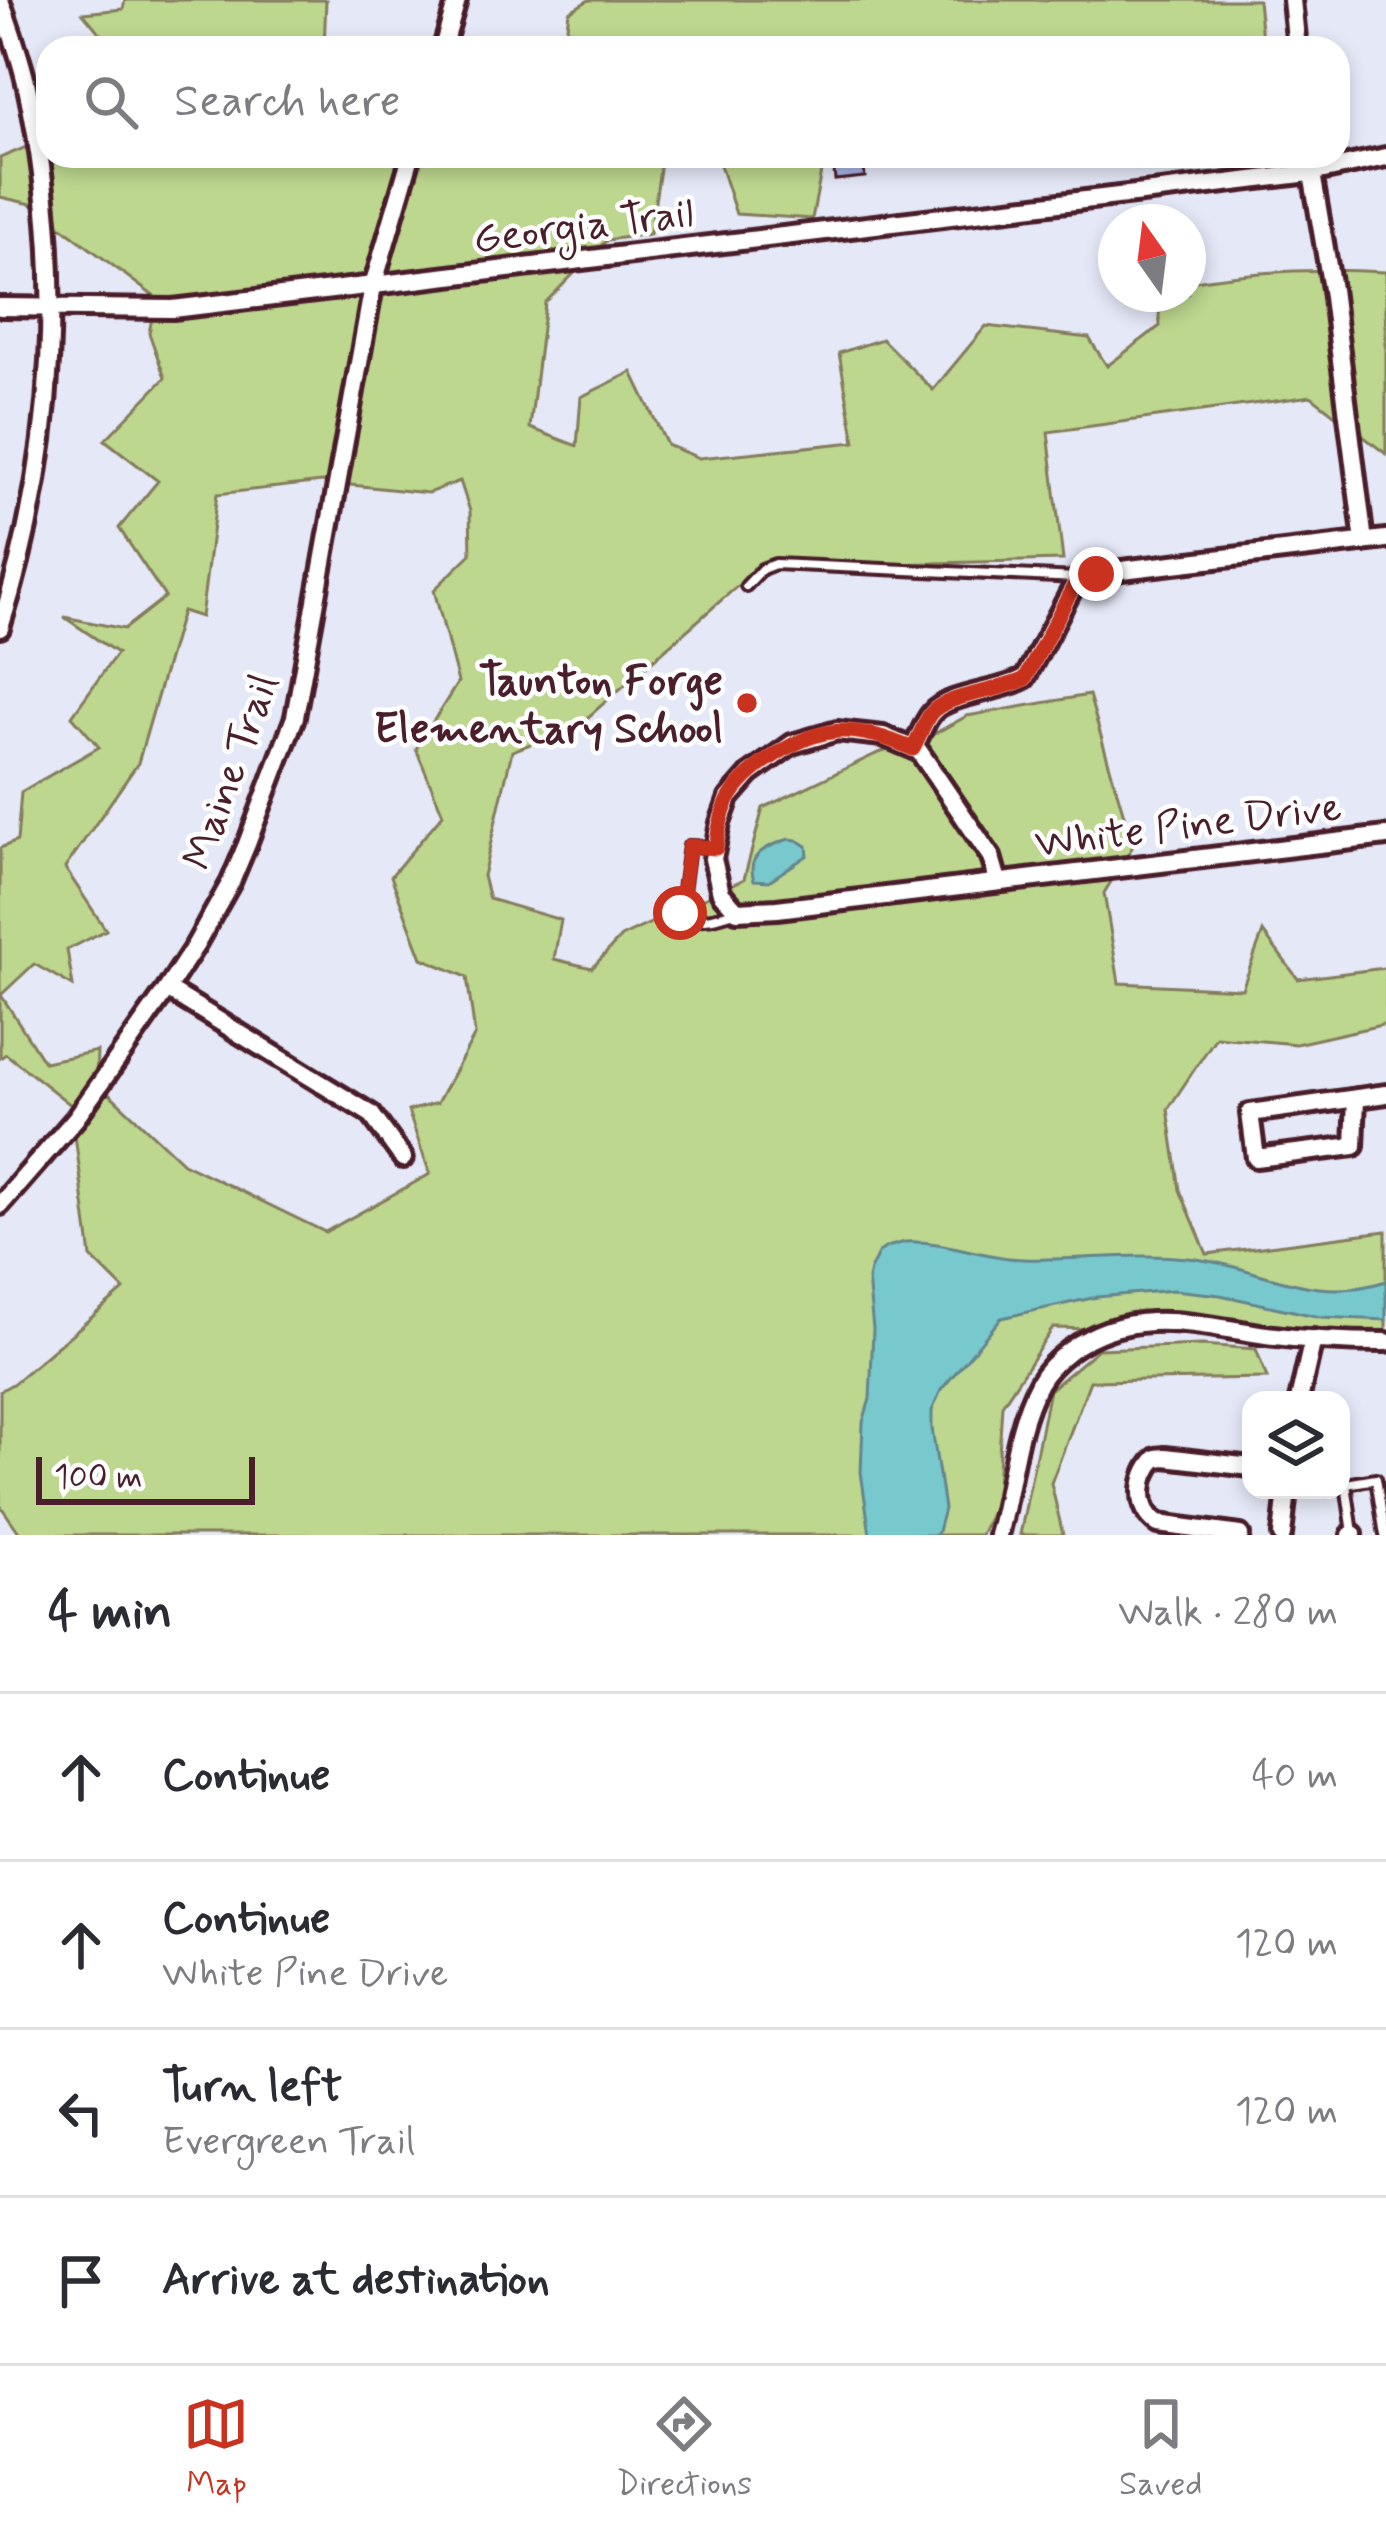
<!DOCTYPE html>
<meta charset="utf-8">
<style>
body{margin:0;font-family:Mynerve,sans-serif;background:#f2f2f3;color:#2b2b33}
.controls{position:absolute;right:36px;bottom:36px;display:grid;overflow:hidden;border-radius:24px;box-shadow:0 6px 18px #0003}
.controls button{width:108px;height:108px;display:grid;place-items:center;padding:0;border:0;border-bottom:3px solid #e1e1e2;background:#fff;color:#2b2b33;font:60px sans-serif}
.compass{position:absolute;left:1098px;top:204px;width:108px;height:108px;border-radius:50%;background:#fff;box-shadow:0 6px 18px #0003;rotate:346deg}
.scale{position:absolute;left:36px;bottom:30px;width:219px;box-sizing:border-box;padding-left:12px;border:6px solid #4a1f2b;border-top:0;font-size:33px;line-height:42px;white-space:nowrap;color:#4a1f2b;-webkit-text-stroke:9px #fff;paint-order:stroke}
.stop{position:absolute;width:36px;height:36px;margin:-27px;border:9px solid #c8321e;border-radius:50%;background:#fff}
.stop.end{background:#c8321e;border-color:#fff;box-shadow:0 3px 12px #0008}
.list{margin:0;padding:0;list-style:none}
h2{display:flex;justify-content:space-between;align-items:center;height:156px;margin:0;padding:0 48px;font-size:51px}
h2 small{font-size:39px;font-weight:400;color:#7c7c81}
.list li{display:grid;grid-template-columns:78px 1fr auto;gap:36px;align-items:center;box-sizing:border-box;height:168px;padding:0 48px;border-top:3px solid #e1e1e2}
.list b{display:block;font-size:45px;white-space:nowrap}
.list p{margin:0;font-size:39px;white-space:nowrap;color:#7c7c81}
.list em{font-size:39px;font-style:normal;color:#7c7c81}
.icon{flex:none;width:66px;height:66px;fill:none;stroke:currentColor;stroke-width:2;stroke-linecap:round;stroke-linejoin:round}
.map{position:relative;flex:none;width:1386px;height:1535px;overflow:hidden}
.search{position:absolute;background:#fff;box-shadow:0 6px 18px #0003;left:36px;right:36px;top:36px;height:132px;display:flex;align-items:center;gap:30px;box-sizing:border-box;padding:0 42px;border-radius:36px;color:#7c7c81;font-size:45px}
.sheet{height:828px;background:#fff}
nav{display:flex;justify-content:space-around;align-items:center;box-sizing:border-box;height:168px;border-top:3px solid #e1e1e2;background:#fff;font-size:33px;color:#7c7c81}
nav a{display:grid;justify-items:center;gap:6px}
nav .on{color:#c8321e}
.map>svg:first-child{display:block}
.green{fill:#bdd78e;stroke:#847b5c;stroke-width:3;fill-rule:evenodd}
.water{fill:#77c9cd;stroke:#65858c;stroke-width:3}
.building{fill:#a9b2e3;stroke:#4a1f2b;stroke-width:3}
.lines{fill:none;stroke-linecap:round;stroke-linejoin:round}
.service-casing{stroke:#4a1f2b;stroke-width:16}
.minor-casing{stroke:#4a1f2b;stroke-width:26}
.service{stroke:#fff;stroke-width:8}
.minor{stroke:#fff;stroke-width:16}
.route{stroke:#c8321e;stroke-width:15}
.poi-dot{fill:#c8321e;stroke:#fff;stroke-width:4.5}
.labels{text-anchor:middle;stroke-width:9;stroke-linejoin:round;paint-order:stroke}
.street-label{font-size:42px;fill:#4a1f2b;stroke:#fff}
.poi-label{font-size:42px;font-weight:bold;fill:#4a1f2b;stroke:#fff;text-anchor:end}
</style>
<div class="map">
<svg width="1386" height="1535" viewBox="0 0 1386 1535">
<rect width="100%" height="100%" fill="#e5e8f7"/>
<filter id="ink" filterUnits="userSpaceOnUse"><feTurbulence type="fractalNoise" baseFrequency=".00833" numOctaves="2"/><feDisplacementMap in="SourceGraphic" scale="24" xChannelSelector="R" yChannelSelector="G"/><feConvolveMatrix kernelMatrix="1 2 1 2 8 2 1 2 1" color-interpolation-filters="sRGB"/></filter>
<g filter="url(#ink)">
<path class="green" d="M125 0H326L324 48H112L83 13 123 9Z
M589 0H909L913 2 916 0H1258L1263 48H564L569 12Z
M48 138V156H662L650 234 607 240 545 303 530 428 577 446 581 397 632 372 667 445 699 458 855 442 839 353 882 339 933 390 986 326 1089 338 1107 366 1160 326 1158 294H1188V282C1253 271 1321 268 1386 272V454L1311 396 1048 432 1063 560 759 567 578 726 512 751 483 876 489 899 561 920 554 959 592 968 621 937 744 879 763 808 876 754 930 736 967 716 1089 695 1133 846 1104 893 1119 983 1242 989 1263 932 1298 979 1384 968 1386 965V1024L1296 1044 1216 1037 1168 1109 1180 1190 1207 1254 1386 1231V1336L1053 1328 1002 1405 996 1503 981 1535H21L0 1505V1391L14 1383 124 1290 91 1257 71 1105 6 1054 0 1058V848L17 841 21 792 99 747 72 716 117 653 64 617 124 629 165 597 119 528 158 481 105 440 165 378 149 333 156 298 31 204 0 197V158ZM460 481 470 511 471 554 434 590 458 682 416 749 443 814 391 876 422 958 467 977 475 1035 437 1103 408 1111 430 1174 325 1232 183 1163 96 1081 97 1051 44 1062 1 995 34 964 73 986 67 950 106 930 65 868 138 763 182 611 201 617 217 494 322 482 428 493Z
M717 156H824L812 219 736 214Z
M1202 1345 1256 1349 1267 1378 1090 1381 1051 1483 1063 1535H1020L1049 1390 1098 1349Z"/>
<path class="water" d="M789 839 797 840 807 846 808 855 769 881 754 880C745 854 768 846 789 839Z
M905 1242C945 1240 983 1258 1023 1259 1078 1261 1133 1252 1188 1258 1259 1265 1311 1306 1386 1281V1320L1320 1317 1220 1295 1174 1290 1097 1297 1001 1318 941 1390 932 1411V1428L944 1509 937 1535H870L861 1472 863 1422 870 1399 873 1329 868 1279 870 1270 879 1252 887 1247Z"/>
<path class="building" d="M872 156H886L887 165 864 168 865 177 835 180 833 161Z"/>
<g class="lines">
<defs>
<path id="service" d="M746 586 762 569 775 564 1077 578
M714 847 689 846 680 913C696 925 719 917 737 911
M1353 1533 1346 1484 1376 1479 1385 1535"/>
<path id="minor" d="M1292 0 1297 48
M443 48 457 0
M1309 156 1332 289 1364 542
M0 307 173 309 1310 173 1386 157
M0 628C56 453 66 267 27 87 21 58 10 29 0 0
M913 749C919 738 924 722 932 713 947 694 1000 692 1025 678L1078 578 1096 573 1386 539
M998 881 991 857 919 751 883 736 837 731 792 744 750 774 729 798 720 823 713 859 721 893 737 911 777 909 1386 836
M167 989 371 1114 403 1158
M1356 1098 1354 1146 1256 1158 1250 1113 1386 1094
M0 1205 76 1118 167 989 195 946 231 882 247 844 295 717 373 286 411 156
M1299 1400 1313 1339
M998 1535C1012 1486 1014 1429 1039 1383 1046 1370 1058 1359 1070 1350 1133 1305 1196 1325 1266 1335 1305 1340 1346 1342 1386 1342
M1240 1535 1158 1524C1136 1509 1138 1477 1156 1458L1165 1457 1251 1467
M1282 1535 1287 1490
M1351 1535 1353 1534"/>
</defs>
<use href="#service" class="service-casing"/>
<use href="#minor" class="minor-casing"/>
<use href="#service" class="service"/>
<use href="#minor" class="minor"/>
</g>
</g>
<g class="lines" filter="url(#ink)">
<path class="route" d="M680 913 689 846 716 848C718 832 721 815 728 801 745 768 802 733 839 731 865 730 890 739 913 749 919 738 924 722 931 713 947 694 1000 692 1025 679L1078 578 1096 574"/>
</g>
<circle class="poi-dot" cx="747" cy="703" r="12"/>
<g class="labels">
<g class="street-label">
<text transform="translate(583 224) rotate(-7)" y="15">Georgia Trail</text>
<text transform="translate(229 771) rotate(-70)" y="15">Maine Trail</text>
<text transform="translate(1188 823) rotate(-7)" y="15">White Pine Drive</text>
</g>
<g class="poi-label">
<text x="723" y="694">Taunton Forge<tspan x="723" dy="48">Elementary School</tspan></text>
</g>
</g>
</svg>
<div class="controls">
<button><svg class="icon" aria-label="layers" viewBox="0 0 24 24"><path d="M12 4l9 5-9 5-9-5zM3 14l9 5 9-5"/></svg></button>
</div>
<svg class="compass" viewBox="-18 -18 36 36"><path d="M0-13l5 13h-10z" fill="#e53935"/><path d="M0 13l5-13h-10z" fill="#7c7c81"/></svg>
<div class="scale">100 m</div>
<div class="stop" style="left:680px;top:913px"></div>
<div class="stop end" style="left:1096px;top:574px"></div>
<div class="search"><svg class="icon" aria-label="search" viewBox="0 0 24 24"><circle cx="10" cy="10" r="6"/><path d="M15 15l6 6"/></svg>Search here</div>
</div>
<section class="sheet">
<h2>4 min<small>Walk · 280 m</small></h2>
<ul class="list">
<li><svg class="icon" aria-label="ahead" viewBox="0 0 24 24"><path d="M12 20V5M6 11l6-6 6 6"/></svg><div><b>Continue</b></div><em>40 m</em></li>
<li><svg class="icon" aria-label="ahead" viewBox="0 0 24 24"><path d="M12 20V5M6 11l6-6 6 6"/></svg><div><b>Continue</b><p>White Pine Drive</p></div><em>120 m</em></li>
<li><svg class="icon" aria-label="left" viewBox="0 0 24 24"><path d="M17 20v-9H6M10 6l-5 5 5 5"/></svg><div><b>Turn left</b><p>Evergreen Trail</p></div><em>120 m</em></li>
<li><svg class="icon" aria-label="arrive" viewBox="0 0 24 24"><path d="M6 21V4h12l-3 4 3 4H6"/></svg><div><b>Arrive at destination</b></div></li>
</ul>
</section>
<nav>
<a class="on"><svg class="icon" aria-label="map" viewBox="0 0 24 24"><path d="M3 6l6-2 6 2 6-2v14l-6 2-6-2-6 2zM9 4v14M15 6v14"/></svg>Map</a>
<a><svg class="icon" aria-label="directions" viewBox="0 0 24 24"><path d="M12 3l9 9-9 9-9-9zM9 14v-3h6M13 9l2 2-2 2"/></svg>Directions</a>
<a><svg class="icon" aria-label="saved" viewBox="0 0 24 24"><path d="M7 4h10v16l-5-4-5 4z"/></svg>Saved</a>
</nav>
